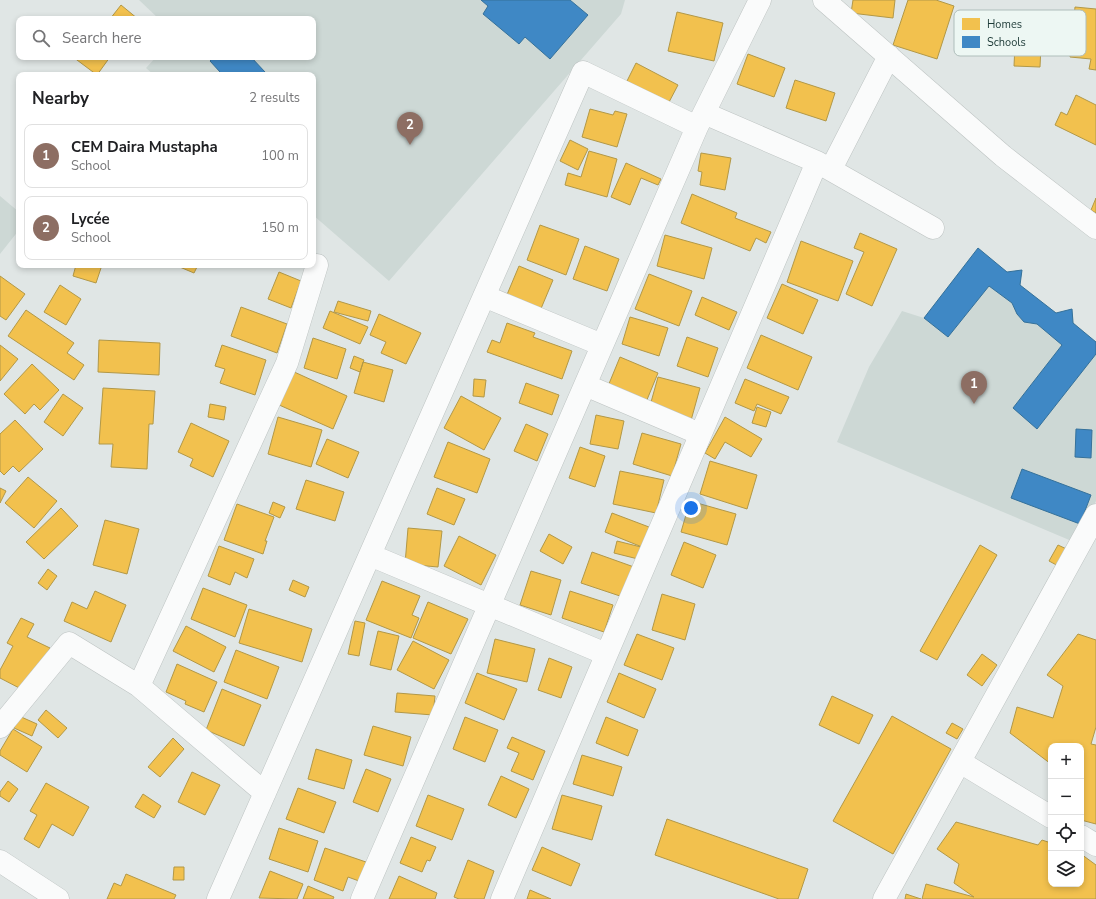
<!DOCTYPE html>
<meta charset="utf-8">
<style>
body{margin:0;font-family:"Nunito Sans",sans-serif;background:#f2f2f2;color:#202124}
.controls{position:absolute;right:12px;bottom:12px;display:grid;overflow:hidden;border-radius:8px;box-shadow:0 2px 6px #0003}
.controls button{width:36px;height:36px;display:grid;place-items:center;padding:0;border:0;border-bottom:1px solid #e0e0e0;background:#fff;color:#202124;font:20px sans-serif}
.you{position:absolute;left:691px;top:508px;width:14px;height:14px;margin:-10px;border:3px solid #fff;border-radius:50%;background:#1a73e8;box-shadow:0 0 0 6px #1a73e833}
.badge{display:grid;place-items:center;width:26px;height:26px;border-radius:50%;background:#ea580c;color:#fff;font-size:13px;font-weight:700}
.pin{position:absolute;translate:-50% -33px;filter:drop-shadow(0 1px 2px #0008)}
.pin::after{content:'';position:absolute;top:21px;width:14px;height:12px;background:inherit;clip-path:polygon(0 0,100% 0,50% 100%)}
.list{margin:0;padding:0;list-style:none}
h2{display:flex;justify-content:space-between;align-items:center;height:52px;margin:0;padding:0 16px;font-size:17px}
h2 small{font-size:13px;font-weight:400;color:#757577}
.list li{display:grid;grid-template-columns:26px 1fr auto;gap:12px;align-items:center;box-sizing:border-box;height:64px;margin:0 8px 8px;padding:0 8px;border:1px solid #e0e0e0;border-radius:8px}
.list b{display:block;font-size:15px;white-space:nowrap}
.list p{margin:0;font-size:13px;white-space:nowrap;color:#757577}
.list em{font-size:13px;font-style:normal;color:#757577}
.icon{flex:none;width:22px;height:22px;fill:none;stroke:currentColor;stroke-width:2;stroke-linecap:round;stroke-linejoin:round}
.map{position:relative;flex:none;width:1096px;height:899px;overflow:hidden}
.search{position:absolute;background:#fff;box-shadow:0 2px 6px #0003;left:16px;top:16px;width:300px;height:44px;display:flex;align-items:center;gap:10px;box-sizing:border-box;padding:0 14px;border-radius:8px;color:#757577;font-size:15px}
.panel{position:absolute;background:#fff;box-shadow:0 2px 6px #0003;left:16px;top:72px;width:300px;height:196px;border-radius:8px}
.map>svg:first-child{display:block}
.built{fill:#cdd8d5}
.homes{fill:#f2c14e;stroke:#b29847}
.schools{fill:#3f88c5;stroke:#35719a}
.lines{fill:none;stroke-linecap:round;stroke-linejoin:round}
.street-casing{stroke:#bdc3c2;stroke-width:23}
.street{stroke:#fafbfb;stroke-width:22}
.key{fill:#edf7f3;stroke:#afbebb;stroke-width:1}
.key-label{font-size:11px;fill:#1d3a37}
</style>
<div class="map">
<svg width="1096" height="899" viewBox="0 0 1096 899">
<rect width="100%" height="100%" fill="#e0e6e5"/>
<path class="built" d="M139 0H625L621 14 389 281 313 215V75H154L146 68 156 57H313V19H159Z
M0 196 19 212V230L0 254Z
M978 248 1007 272 1022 270 1020 285 1056 313 1072 309 1074 323 1096 342V501L1074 542 837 442 869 367 902 311 924 318Z"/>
<path class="homes" d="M853 0H895L893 18 851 13Z
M908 0H936L954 6 937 59 893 45Z
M121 5 138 19H110Z
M1075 7 1096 9V70L1089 69 1091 59 1070 57Z
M677 12 723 23 714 61 668 51Z
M1016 24 1042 25 1040 67 1014 66Z
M748 54 785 68 774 97 737 84Z
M73 57H110L97 75Z
M636 63 678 85 668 104 627 81Z
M795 80 835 93 826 121 786 108Z
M1076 95 1096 105V145L1055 125 1061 112 1067 115Z
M590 109 613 115 615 111 627 114 617 147 582 137Z
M570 140 588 149 578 170 560 161Z
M589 151 617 159 607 197 565 185 568 173 581 177Z
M701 153 731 158 725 190 700 185 702 172 698 171Z
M626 163 661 179 658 185 641 178 630 205 611 197Z
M692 194 737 213 735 218 771 232 766 243 756 238 750 251 681 223Z
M1096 198V213L1091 210Z
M540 225 579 239 566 275 527 260Z
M860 233 897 249 872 306 846 294 864 252 854 248Z
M665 235 712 248 704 279 657 266Z
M801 241 853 261 838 301 787 282Z
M585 246 619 259 607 291 573 279Z
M76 265H102L96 283 73 276Z
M175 265H198L194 273Z
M519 266 553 280 540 311 506 297Z
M279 272 301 281 291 308 268 299Z
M649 274 692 291 679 326 635 309Z
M0 276 25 294 6 320 0 316Z
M782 284 818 300 803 334 767 318Z
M60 285 81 299 66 325 44 312Z
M702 297 737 312 729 330 695 315Z
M338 301 371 311 368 321 334 312Z
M241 307 287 324 277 353 231 336Z
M26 310 74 343 67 353 84 365 74 380 8 336Z
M330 311 368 327 360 344 323 328Z
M379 314 421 333 406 364 381 353 386 342 370 335Z
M630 317 668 328 659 356 622 344Z
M507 323 535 333 533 337 572 351 562 379 487 352 492 340 500 343Z
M761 335 812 357 798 390 747 368Z
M687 337 718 348 708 377 677 366Z
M313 338 346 349 337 379 304 368Z
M99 340 160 343 159 375 98 372Z
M0 345 18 359 0 381Z
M222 345 266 360 255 395 220 383 225 369 215 366Z
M354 356 364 360 360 372 350 368Z
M620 357 658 373 644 407 606 391Z
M363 362 393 370 384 402 354 393Z
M32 364 59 390 40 410 34 404 25 414 4 394Z
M292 371 347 396 333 429 277 404Z
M658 377 700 388 690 424 648 413Z
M474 379 486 380 484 397 473 396Z
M745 379 789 397 781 414 757 404 754 411 735 403Z
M526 383 559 395 552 415 519 403Z
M103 388 155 391 153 424H149L147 469 111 467 113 444H99Z
M63 394 83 408 63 436 44 422Z
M461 396 501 418 484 450 444 428Z
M210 404 226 407 224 420 208 417Z
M757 407 771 412 766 427 752 423Z
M596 415 624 421 618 449 590 444Z
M278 417 322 430 311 467 268 454Z
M725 417 762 439 751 457 725 442 715 459 705 453Z
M15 420 43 449 19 472 13 466 4 475 0 471V434Z
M191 423 229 441 213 477 190 466 193 459 178 452Z
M526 424 548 434 537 461 514 451Z
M642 433 681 444 672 476 633 464Z
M327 439 359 452 348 478 316 464Z
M448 442 490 459 477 493 434 477Z
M580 447 605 456 595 487 569 478Z
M710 461 757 475 747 509 700 494Z
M620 471 664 480 656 513 613 504Z
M28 477 57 501 34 528 5 503Z
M306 480 344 492 335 521 296 509Z
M0 488 6 491 0 503Z
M437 488 465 499 454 525 427 514Z
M690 501 736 514 727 545 681 532Z
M273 502 285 507 280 518 269 513Z
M237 504 274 517 265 541H267L263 554 224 540Z
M61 508 78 526 44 559 26 542Z
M612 513 649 527 642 547 605 532Z
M105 520 139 529 127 574 93 565Z
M408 528 442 531 438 567 405 564Z
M549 534 572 547 563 564 540 551Z
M459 536 496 555 481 585 444 566Z
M617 541 645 548 642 560 614 553Z
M684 542 716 555 703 588 671 575Z
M980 545 997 555 937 660 920 651Z
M1058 545 1073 552 1064 569 1049 561Z
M219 546 254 559 247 578 235 572 230 585 208 576Z
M592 552 634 567 623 597 581 583Z
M48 569 57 576 47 590 38 583Z
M531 571 561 580 551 615 520 605Z
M293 580 309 587 305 597 289 590Z
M382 581 420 596 412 615 419 618 411 638 366 620Z
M203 588 247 605 235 637 191 619Z
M95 591 126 605 111 642 64 621 72 602 87 609Z
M570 591 613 605 604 632 562 618Z
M662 594 695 604 685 640 652 630Z
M428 602 468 619 451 654 413 638Z
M249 609 312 629 302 662 239 643Z
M21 618 34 624 27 637 50 648 27 692 0 678V670L13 646 7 643Z
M355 621 365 623 359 656 348 654Z
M186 626 226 647 214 672 173 651Z
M378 631 399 636 391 670 370 665Z
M637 634 674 648 662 680 624 665Z
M1078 634 1096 640V727L1091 744 1096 745V824L1081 820V746H1051V764L1010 733 1017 707 1053 718 1063 686 1047 675Z
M495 639 535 649 527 682 487 673Z
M413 641 449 660 434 689 397 670Z
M236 650 279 667 267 699 224 682Z
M982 654 997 665 982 686 967 675Z
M549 658 572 667 561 698 538 690Z
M177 664 217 682 204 712 185 704 186 701 166 692Z
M477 673 517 689 504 720 465 703Z
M619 673 656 689 644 718 607 702Z
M222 689 261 705 244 746 206 730Z
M397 693 435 696 433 715 395 712Z
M832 696 873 715 859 744 819 725Z
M46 710 67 728 58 738 38 720Z
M19 716 37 724 32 736 14 728Z
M892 716 951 749 893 854 833 821Z
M465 717 498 730 485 762 453 749Z
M606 717 638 730 628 756 596 743Z
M952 723 963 729 957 739 946 733Z
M373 726 411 737 403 766 364 755Z
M13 729 42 747 27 772 0 755V751Z
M512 737 545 751 533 780 511 771 519 753 507 748Z
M173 738 184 749 160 777 148 767Z
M316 749 352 760 344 789 308 779Z
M582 755 622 767 613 796 573 784Z
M366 769 391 779 378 812 353 802Z
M192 772 220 785 205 815 178 802Z
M501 776 529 789 516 818 488 805Z
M8 781 18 789 9 802 0 796V792Z
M46 783 89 807 73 836 52 824 39 848 24 839 37 815 30 811Z
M298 788 336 802 324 833 286 819Z
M143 794 161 806 154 818 135 807Z
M428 795 464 809 452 840 416 826Z
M562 795 602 806 592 840 552 829Z
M667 819 808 869 798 899H779L655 855Z
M956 822 1038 845 1042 840 1051 843V884H1081V854L1096 865V899H922L926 884 974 897 954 883 959 864 937 849Z
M279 828 318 841 308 872 269 859Z
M411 837 436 847 430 861 427 860 422 872 400 863Z
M542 847 580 864 571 886 532 870Z
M325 848 366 862 359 881 348 877 343 891 314 880Z
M468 860 494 871 484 899H459L454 897Z
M174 867H184V880H173Z
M270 871 303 884 297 899 259 898Z
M126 874 176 895 174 899H107L114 883 121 886Z
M399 876 437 893 435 899H389Z
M308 886 334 897 333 899H303Z
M530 890 551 899H527Z
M906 894 921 899H905Z"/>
<path class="schools" d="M481 0H570L588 15 550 59 525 37 519 44 483 14 488 6Z
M214 57H251L265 72 262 75H217L220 72 210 61Z
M978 248 1007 272 1022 270 1020 285 1056 313 1072 309 1073 323 1096 342V354L1037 429 1013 408 1062 345 1037 324 1024 322 1017 314 1012 303 989 286 948 337 924 318Z
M1076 429 1092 430 1091 458 1075 457Z
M1022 469 1091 495 1080 524 1011 498Z"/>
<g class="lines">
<defs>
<path id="street" d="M824 0 1003 156 1096 228
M704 113 817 162 933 228
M831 169 889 56
M484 296 602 345
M585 385 700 434
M370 555 606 654
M139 686 287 363 317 265
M0 727 69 643 139 686 265 793
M960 762 1051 817
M1081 836 1096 845
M0 861 58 899
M218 899 583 72 697 127
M362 899 697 127 760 0
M502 899 817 162
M884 899 1096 515"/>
</defs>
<use href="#street" class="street-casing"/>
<use href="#street" class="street"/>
</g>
<rect x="954" y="10" width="132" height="46" rx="6" class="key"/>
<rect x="962" y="18" width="18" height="12" fill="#f2c14e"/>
<rect x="962" y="36" width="18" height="12" fill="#3f88c5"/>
<g class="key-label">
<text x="987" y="28">Homes</text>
<text x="987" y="46">Schools</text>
</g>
</svg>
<div class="controls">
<button>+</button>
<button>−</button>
<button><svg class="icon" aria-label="locate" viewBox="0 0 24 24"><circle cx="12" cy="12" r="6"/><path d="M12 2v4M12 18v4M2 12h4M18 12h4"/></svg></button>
<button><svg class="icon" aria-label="layers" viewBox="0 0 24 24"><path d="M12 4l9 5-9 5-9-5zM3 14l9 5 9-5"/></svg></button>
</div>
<div class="you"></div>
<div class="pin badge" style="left:974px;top:404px;background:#8d6e63">1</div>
<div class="pin badge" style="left:410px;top:145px;background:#8d6e63">2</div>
<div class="search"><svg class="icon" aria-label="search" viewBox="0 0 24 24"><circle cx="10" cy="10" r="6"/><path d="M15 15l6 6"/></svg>Search here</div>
<section class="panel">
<h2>Nearby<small>2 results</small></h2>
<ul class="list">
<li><span class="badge" style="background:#8d6e63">1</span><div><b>CEM Daira Mustapha</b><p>School</p></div><em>100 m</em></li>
<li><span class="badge" style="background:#8d6e63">2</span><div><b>Lycée</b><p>School</p></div><em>150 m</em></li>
</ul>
</section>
</div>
